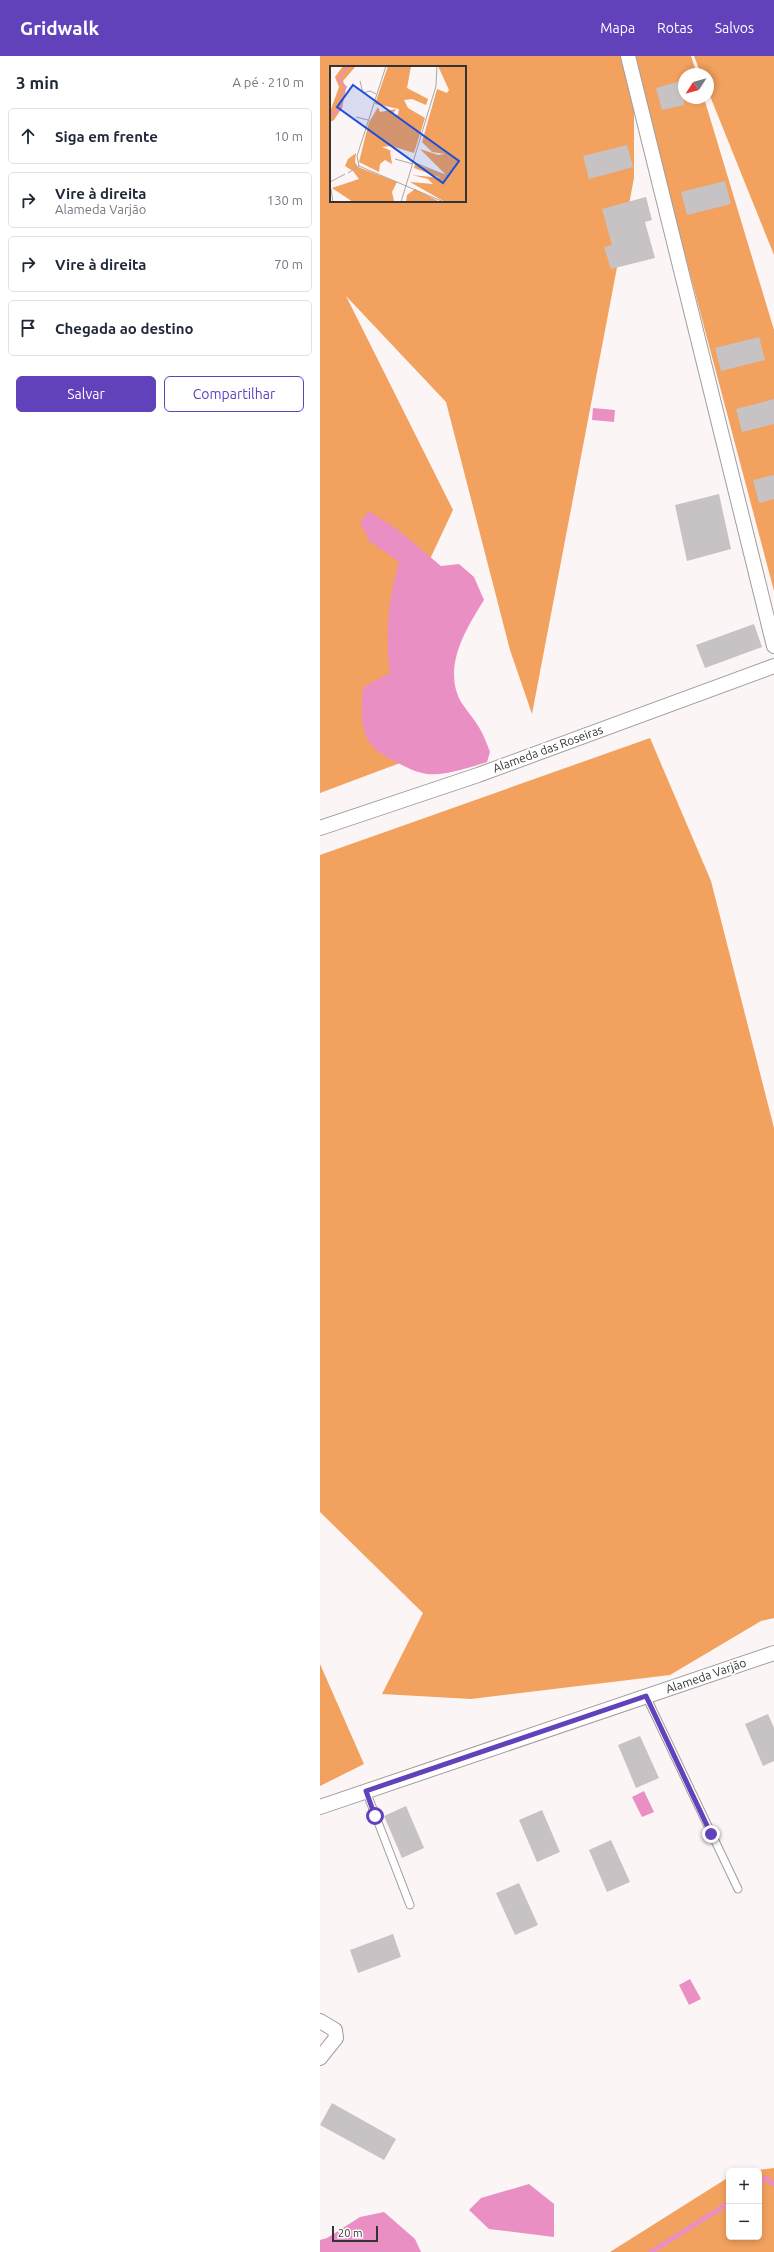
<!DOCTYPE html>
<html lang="pt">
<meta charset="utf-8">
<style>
body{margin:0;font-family:Ubuntu,sans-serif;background:#f2f2f3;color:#1f2937}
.controls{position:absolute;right:12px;bottom:12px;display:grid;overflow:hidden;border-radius:6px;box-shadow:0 2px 6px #0003}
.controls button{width:36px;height:36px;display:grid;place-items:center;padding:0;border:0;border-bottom:1px solid #e0e1e3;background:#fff;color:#1f2937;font:20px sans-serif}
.compass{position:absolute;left:358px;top:12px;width:36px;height:36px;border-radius:50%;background:#fff;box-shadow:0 2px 6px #0003;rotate:234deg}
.scale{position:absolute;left:12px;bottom:10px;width:46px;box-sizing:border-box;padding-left:4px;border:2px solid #353333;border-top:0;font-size:11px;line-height:14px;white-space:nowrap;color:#353333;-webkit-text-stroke:3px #fff;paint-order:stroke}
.stop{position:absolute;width:12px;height:12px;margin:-9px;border:3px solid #6142bb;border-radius:50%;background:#fff}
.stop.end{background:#6142bb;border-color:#fff;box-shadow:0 1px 4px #0008}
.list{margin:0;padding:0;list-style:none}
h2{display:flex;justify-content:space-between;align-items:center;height:52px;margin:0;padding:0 16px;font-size:17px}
h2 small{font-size:13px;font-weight:400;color:#747a83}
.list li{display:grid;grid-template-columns:26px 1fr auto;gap:12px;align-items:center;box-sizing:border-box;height:56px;margin:0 8px 8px;padding:0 8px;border:1px solid #e0e1e3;border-radius:6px}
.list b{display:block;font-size:15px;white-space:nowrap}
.list p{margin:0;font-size:13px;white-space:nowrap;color:#747a83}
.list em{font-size:13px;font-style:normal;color:#747a83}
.actions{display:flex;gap:8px;padding:12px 16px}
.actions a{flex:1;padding:9px 0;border:1px solid #6142bb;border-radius:6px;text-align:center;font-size:14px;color:#6142bb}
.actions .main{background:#6142bb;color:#fff}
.icon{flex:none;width:22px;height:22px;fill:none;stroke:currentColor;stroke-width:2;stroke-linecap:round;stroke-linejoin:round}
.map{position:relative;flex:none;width:454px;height:2196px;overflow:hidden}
header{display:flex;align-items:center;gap:24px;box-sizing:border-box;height:56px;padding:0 20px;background:#6142bb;color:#fff}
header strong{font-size:19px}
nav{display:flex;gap:22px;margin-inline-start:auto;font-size:14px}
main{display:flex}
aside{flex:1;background:#fff}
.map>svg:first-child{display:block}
.forest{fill:#f2a15e;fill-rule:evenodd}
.water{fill:#ea8fc3}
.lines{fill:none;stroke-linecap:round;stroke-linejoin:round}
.stream{stroke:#ea8fc3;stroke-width:4.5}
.building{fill:#c7c2c3}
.lane-casing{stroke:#a29d9d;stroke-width:9}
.street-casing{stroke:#a29d9d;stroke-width:16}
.lane{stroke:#fff;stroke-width:7}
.street{stroke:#fff;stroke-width:14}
.route{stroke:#6142bb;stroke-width:5}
.labels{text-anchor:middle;stroke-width:4;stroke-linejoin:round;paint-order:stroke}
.street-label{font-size:12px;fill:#353333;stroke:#fff}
.inset-river{fill:none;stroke:#ea8fc3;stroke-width:2}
.inset-road{fill:none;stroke:#aca7a7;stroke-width:1}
.view{fill:#1d4ed8;fill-opacity:0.15;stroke:#1d4ed8;stroke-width:2}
.inset-edge{fill:none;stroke:#353333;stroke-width:2}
</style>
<header>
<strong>Gridwalk</strong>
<nav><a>Mapa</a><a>Rotas</a><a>Salvos</a></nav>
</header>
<main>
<aside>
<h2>3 min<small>A pé · 210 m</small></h2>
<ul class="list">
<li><svg class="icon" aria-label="ahead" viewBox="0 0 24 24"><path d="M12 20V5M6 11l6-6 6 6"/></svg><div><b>Siga em frente</b></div><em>10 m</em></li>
<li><svg class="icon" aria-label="right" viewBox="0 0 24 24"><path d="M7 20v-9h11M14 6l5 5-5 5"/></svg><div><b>Vire à direita</b><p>Alameda Varjão</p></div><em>130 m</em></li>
<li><svg class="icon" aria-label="right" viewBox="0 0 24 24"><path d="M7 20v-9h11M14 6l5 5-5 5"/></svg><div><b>Vire à direita</b></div><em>70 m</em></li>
<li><svg class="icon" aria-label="arrive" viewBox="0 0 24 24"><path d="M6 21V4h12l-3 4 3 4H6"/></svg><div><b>Chegada ao destino</b></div></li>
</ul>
<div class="actions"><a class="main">Salvar</a><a>Compartilhar</a></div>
</aside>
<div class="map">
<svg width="454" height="2196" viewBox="0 0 454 2196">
<rect width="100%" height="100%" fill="#fbf5f5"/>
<path class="forest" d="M0 0H371L377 18H364V42H384L454 274V535L314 6V122L212 658 190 594 126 346 26 240 133 454 87 552 96 701 0 737ZM11 11H145V145H11Z
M374 0H454V199L388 35V18H381Z
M330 682 391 825 454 1072V1562L441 1565 350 1619 151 1643 62 1638 103 1557 0 1456V799Z
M0 1608 44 1708 0 1730Z
M454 2112V2196H290L409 2121V2181H439V2115H428Z"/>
<path class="water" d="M273 352 295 354 294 366 272 364Z
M49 455 77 473 121 510 139 508 154 521 164 544C146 573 122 611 141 646 147 655 155 664 160 673 164 680 167 688 170 696L167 706C150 711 120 722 102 717 93 715 84 710 76 706 39 690 40 667 43 631L70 617C65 577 68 545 79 506L49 485 40 466Z
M324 1735 334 1756 322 1761 312 1741Z
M370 1923 381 1943 369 1949 359 1929Z
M209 2128 234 2148V2181L169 2173 149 2154 161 2142Z
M64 2156 95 2183 101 2196H0V2184L7 2182 40 2161Z"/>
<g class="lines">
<path class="stream" d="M439 2127 447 2122 454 2129
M331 2196 409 2147"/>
</g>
<path class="building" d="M364 24V49L342 54 336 32Z
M307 89 313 111 269 123 263 100Z
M405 125 411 148 367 159 361 136Z
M326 141 332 164 325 166 335 202 291 213 284 191 292 189 282 153Z
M439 281 445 304 401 315 395 292Z
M454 343V368L422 376 416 353Z
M454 419V443L439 447 433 424Z
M399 438 411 493 367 505 355 449Z
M434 568 442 591 385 612 376 589Z
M448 1658 454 1672V1705L443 1710 425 1668Z
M320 1680 339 1722 316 1732 298 1689Z
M86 1750 104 1792 82 1802 64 1760Z
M222 1754 240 1796 217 1806 199 1764Z
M291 1784 310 1826 287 1836 269 1794Z
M199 1827 218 1869 195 1879 176 1837Z
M73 1878 81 1901 38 1917 30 1894Z
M12 2047 76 2083 64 2104 0 2069Z"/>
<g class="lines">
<defs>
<path id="lane" d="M326 1640 418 1833
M46 1735 90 1849"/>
<path id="street" d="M308 0 454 590
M0 772 158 719 454 610
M0 1751 454 1597
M0 1965 15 1974 16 1982 0 2002"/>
</defs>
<use href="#lane" class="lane-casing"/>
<use href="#street" class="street-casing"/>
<use href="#lane" class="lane"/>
<use href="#street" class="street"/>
</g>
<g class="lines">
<path class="route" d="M55 1760 46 1735 326 1640 391 1778"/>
</g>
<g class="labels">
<g class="street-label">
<text transform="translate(228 693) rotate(-20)" y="4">Alameda das Roseiras</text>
<text transform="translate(386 1620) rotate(-19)" y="4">Alameda Varjão</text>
</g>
</g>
<g transform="translate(10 10)">
<rect width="136" height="136" fill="#fbf5f5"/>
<path d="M13 0H26L13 15 16 23 12 42 4 54 0 56V46L9 21 5 11ZM58 0H81L77 22 98 33 96 39 82 33 74 34 78 42 95 52 84 87 61 80 52 81 64 86 60 85 62 98 55 94 50 98 49 106 29 96 39 56 48 41 50 46 66 43 63 48 68 49 69 43 45 38ZM108 0H136V136H115L80 116 103 118 98 113 82 109 111 112 84 102 85 98 116 109 90 83 108 89 115 88 102 86 92 76 107 23 117 27 119 24ZM26 87 25 96 28 101 67 116 62 126 64 135 23 136 2 122 29 113 23 105 15 100 18 93ZM85 123 110 136H76L77 129Z" fill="#f2a15e"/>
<path class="inset-river" d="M0 49 11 43 12 26 16 21 8 14 19 0"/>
<path class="inset-road" d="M30 15 33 27 40 25 46 28M26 51 38 54M65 93 83 98M83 96 120 111M29 100 27 90 56 0M29 100 114 136M18 107 29 100M0 116 15 108M1 123 3 136M71 136 106 20 107 0"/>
<path class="view" d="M23 19 129 95 113 117 7 41Z"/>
<rect width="136" height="136" class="inset-edge"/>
</g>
</svg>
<div class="controls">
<button>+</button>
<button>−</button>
</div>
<svg class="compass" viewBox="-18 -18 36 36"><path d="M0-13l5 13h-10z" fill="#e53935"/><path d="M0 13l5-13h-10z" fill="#747a83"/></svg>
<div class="scale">20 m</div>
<div class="stop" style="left:55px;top:1760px"></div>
<div class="stop end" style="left:391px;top:1778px"></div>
</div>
</main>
